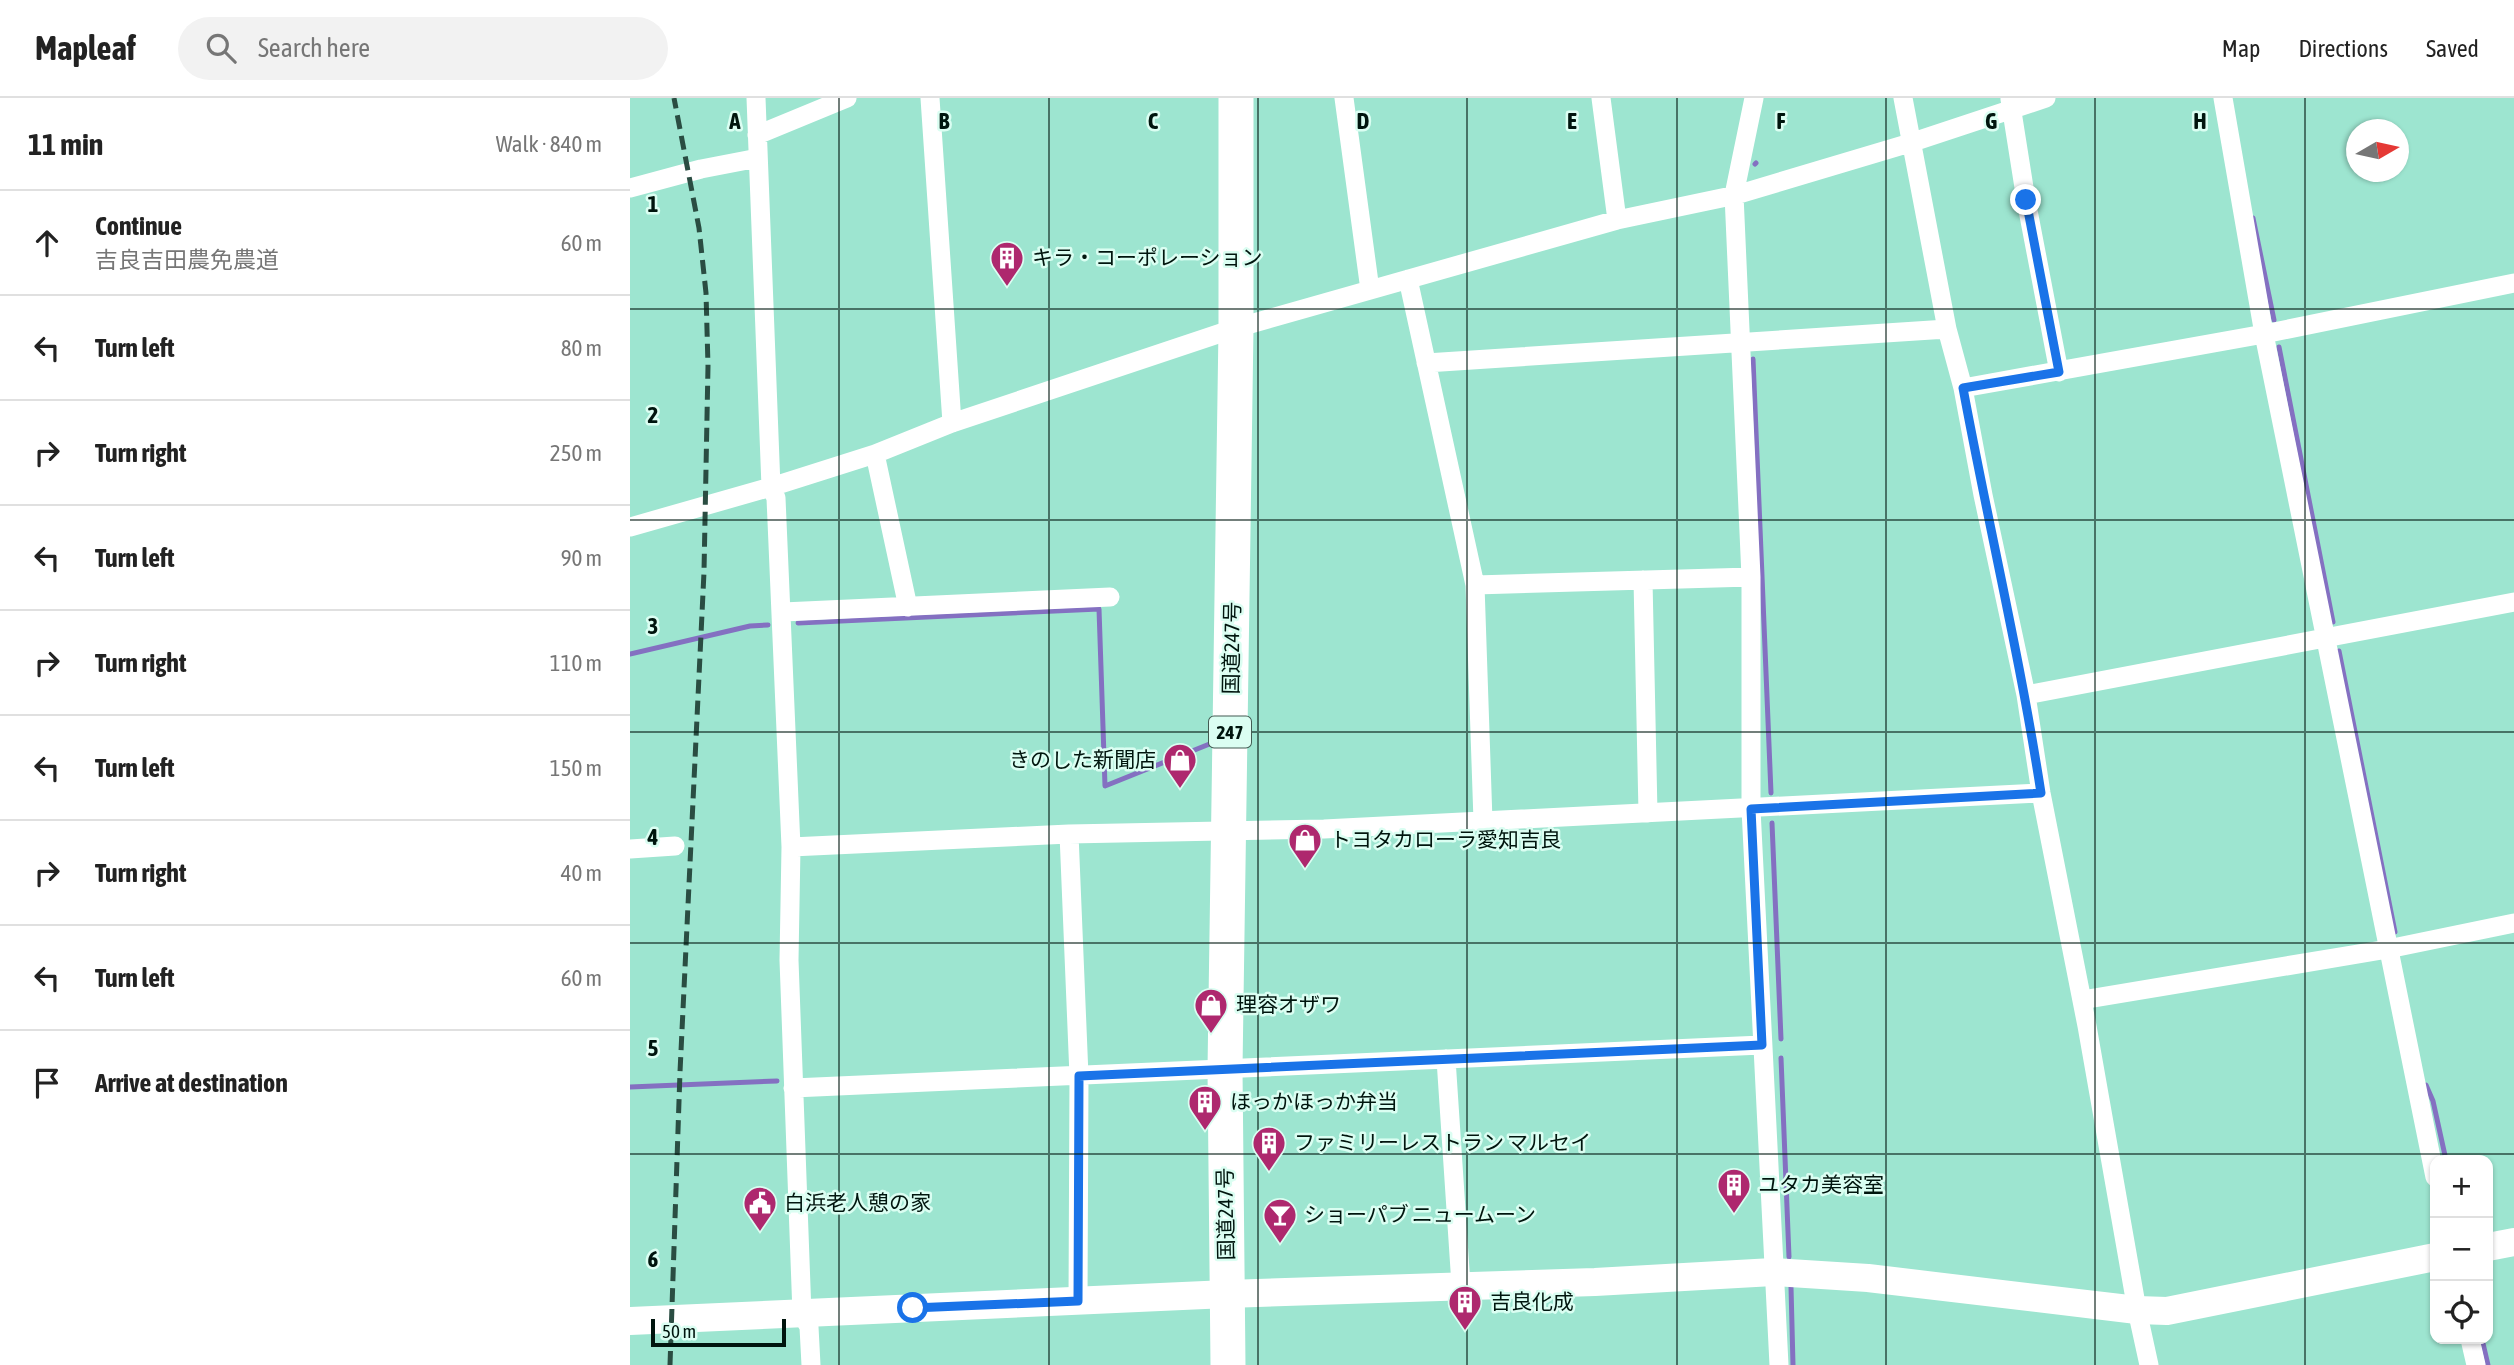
<!DOCTYPE html>
<meta charset="utf-8">
<style>
body{margin:0;font-family:"Asap Condensed","Noto Sans JP",sans-serif;background:#f2f2f2;color:#222}
.controls{position:absolute;right:21px;bottom:21px;display:grid;overflow:hidden;border-radius:14px;box-shadow:0 2px 5px #0004}
.controls button{width:63px;height:63px;display:grid;place-items:center;padding:0;border:0;border-bottom:2px solid #e0e0e0;background:#fff;color:#222;font:35px sans-serif}
.compass{position:absolute;left:1716px;top:21px;width:63px;height:63px;border-radius:50%;background:#fff;box-shadow:0 2px 5px #0004;rotate:81deg}
.scale{position:absolute;left:21px;bottom:18px;width:135px;box-sizing:border-box;padding-left:7px;border:4px solid #00150e;border-top:0;font-size:19px;line-height:24px;white-space:nowrap;color:#00150e;-webkit-text-stroke:5px #dbfef2;paint-order:stroke}
.stop{position:absolute;width:21px;height:21px;margin:-16px;border:5px solid #1a73e8;border-radius:50%;background:#fff}
.stop.end{background:#1a73e8;border-color:#fff;box-shadow:0 2px 7px #0008}
.list{margin:0;padding:0;list-style:none}
h2{display:flex;justify-content:space-between;align-items:center;height:91px;margin:0;padding:0 28px;font-size:30px}
h2 small{font-size:23px;font-weight:400;color:#767676}
.list li{display:grid;grid-template-columns:46px 1fr auto;gap:21px;align-items:center;box-sizing:border-box;height:105px;padding:0 28px;border-top:2px solid #e0e0e0}
.list b{display:block;font-size:26px;white-space:nowrap}
.list p{margin:0;font-size:23px;white-space:nowrap;color:#767676}
.list em{font-size:23px;font-style:normal;color:#767676}
.icon{flex:none;width:38px;height:38px;fill:none;stroke:currentColor;stroke-width:2;stroke-linecap:round;stroke-linejoin:round}
.map{position:relative;flex:none;width:1884px;height:1267px;overflow:hidden}
header{display:flex;align-items:center;gap:42px;box-sizing:border-box;height:98px;padding:0 35px;background:#fff;border-bottom:2px solid #e0e0e0}
header strong{font-size:33px}
nav{display:flex;gap:38px;margin-inline-start:auto;font-size:24px}
.search{width:490px;height:63px;background:#f2f2f2;display:flex;align-items:center;gap:18px;box-sizing:border-box;padding:0 24px;border-radius:38px;color:#767676;font-size:26px}
main{display:flex}
aside{flex:1;background:#fff}
.map>svg:first-child{display:block}
.lines{fill:none;stroke-linecap:round;stroke-linejoin:round}
.stream{stroke:#8470c1;stroke-width:5}
.street{stroke:#fff;stroke-width:19}
.secondary{stroke:#fff;stroke-width:28}
.highway{stroke:#fff;stroke-width:35}
.rail{stroke:#2a4d42;stroke-width:5;stroke-dasharray:14 7;stroke-linecap:butt}
.route{stroke:#1a73e8;stroke-width:9}
.grid{fill:none;stroke:#00150e;stroke-width:2;stroke-opacity:0.55}
.labels{text-anchor:middle;stroke-width:5;stroke-linejoin:round;paint-order:stroke}
.shield{fill:#dbfef2;stroke:#425b52;stroke-width:2}
.shield-label{font-size:19px;font-weight:bold;fill:#00150e}
.poi-label{font-size:21px;fill:#00150e;stroke:#dbfef2;text-anchor:start}
.street-label{font-size:21px;fill:#00150e;stroke:#dbfef2}
.grid-label{font-size:23px;text-anchor:middle;font-weight:bold;fill:#00150e;stroke:#dbfef2;stroke-width:5;stroke-linejoin:round;paint-order:stroke}
</style>
<header>
<strong>Mapleaf</strong>
<div class="search"><svg class="icon" aria-label="search" viewBox="0 0 24 24"><circle cx="10" cy="10" r="6"/><path d="M15 15l6 6"/></svg>Search here</div>
<nav><a>Map</a><a>Directions</a><a>Saved</a></nav>
</header>
<main>
<aside>
<h2>11 min<small>Walk · 840 m</small></h2>
<ul class="list">
<li><svg class="icon" aria-label="ahead" viewBox="0 0 24 24"><path d="M12 20V5M6 11l6-6 6 6"/></svg><div><b>Continue</b><p>吉良吉田農免農道</p></div><em>60 m</em></li>
<li><svg class="icon" aria-label="left" viewBox="0 0 24 24"><path d="M17 20v-9H6M10 6l-5 5 5 5"/></svg><div><b>Turn left</b></div><em>80 m</em></li>
<li><svg class="icon" aria-label="right" viewBox="0 0 24 24"><path d="M7 20v-9h11M14 6l5 5-5 5"/></svg><div><b>Turn right</b></div><em>250 m</em></li>
<li><svg class="icon" aria-label="left" viewBox="0 0 24 24"><path d="M17 20v-9H6M10 6l-5 5 5 5"/></svg><div><b>Turn left</b></div><em>90 m</em></li>
<li><svg class="icon" aria-label="right" viewBox="0 0 24 24"><path d="M7 20v-9h11M14 6l5 5-5 5"/></svg><div><b>Turn right</b></div><em>110 m</em></li>
<li><svg class="icon" aria-label="left" viewBox="0 0 24 24"><path d="M17 20v-9H6M10 6l-5 5 5 5"/></svg><div><b>Turn left</b></div><em>150 m</em></li>
<li><svg class="icon" aria-label="right" viewBox="0 0 24 24"><path d="M7 20v-9h11M14 6l5 5-5 5"/></svg><div><b>Turn right</b></div><em>40 m</em></li>
<li><svg class="icon" aria-label="left" viewBox="0 0 24 24"><path d="M17 20v-9H6M10 6l-5 5 5 5"/></svg><div><b>Turn left</b></div><em>60 m</em></li>
<li><svg class="icon" aria-label="arrive" viewBox="0 0 24 24"><path d="M6 21V4h12l-3 4 3 4H6"/></svg><div><b>Arrive at destination</b></div></li>
</ul>
</aside>
<div class="map">
<svg width="1884" height="1267" viewBox="0 0 1884 1267">
<rect width="100%" height="100%" fill="#9de5d0"/>
<g class="lines">
<path class="stream" d="M1125 66 1126 65
M1623 120 1644 222
M1649 249 1703 524
M1123 261 1141 695
M168 525 469 511 475 688 587 643
M1709 553 1765 834
M0 556 120 528 138 527
M1142 725 1151 941
M1151 960 1159 1159
M1796 987 1803 1003 1816 1062
M0 989 147 983
M1161 1189 1163 1267
M1852 1241 1858 1267"/>
<path class="street" d="M126 0 141 389 146 400 161 749 159 862 172 1216 179 1229 181 1267
M300 0 322 325
M714 0 740 192
M971 0 987 122
M1124 0 1104 97 1121 479V711L1149 1267
M1273 0 1317 231 1333 290 1353 397 1396 597 1411 695 1457 928 1507 1212 1519 1267
M1593 0 1634 236 1805 1079
M1380 1 1396 102 1429 274
M127 37 217 0
M0 90 71 71 128 60
M778 181 845 487 853 723
M796 265 1317 231
M1333 290 1634 236 1884 185
M245 356 278 509
M0 429 141 389 245 356 322 325 606 230 987 122 1106 97 1280 45 1416 0
M1013 482 1018 715
M845 487 1121 479
M153 514 480 499
M1396 597 1884 504
M439 736 449 978 448 1203
M161 749 439 736 694 731 1411 695
M0 751 45 748
M1452 902 1758 851 1884 825
M816 961 831 1187
M163 990 1132 947
M1840 1241 1846 1267"/>
<path class="secondary" d="M1858 1149 1884 1144
M0 1223 597 1196 965 1184 1143 1174 1238 1180 1507 1212 1537 1213 1805 1159"/>
<path class="highway" d="M598 1267 595 971 606 230V0"/>
<path class="rail" d="M40 1267 50 974 74 474 78 268 76 195 69 130 44 0"/>
</g>
<g class="lines">
<path class="route" d="M283 1210 448 1203 449 978 1132 947 1121 711 1411 695C1390 559 1358 425 1333 290L1429 274 1396 102"/>
</g>
<path class="grid" d="M209 0V1267M419 0V1267M628 0V1267M837 0V1267M1047 0V1267M1256 0V1267M1465 0V1267M1675 0V1267M0 211H1884M0 422H1884M0 634H1884M0 845H1884M0 1056H1884"/>
<defs>
<symbol id="building-pin" viewBox="-11 -11 22 30"><path d="M0 17L-7.5 6A9.5 9.5 0 1 1 7.5 6Z" fill="#ae286e" stroke="#dbfef2"/><path d="M-4-6H4V6H1V3H-1V6H-4ZM-2.5-4.3h1.7v1.8h-1.7ZM.8-4.3h1.7v1.8H.8ZM-2.5-1h1.7V.8h-1.7ZM.8-1h1.7V.8H.8Z" fill="#fff"/></symbol>
<symbol id="shop-pin" viewBox="-11 -11 22 30"><path d="M0 17L-7.5 6A9.5 9.5 0 1 1 7.5 6Z" fill="#ae286e" stroke="#dbfef2"/><path d="M-5-2.5h2.3a2.7 3.5 0 0 1 5.4 0H5L5.5 6h-11ZM-1.5-2.5h3a1.5 2.3 0 0 0-3 0Z" fill="#fff"/></symbol>
<symbol id="civic-pin" viewBox="-11 -11 22 30"><path d="M0 17L-7.5 6A9.5 9.5 0 1 1 7.5 6Z" fill="#ae286e" stroke="#dbfef2"/><path d="M-.6-6.5H3V-4.5H.6V-3L4-1V1h2V6H-6V1h2V-1L-.6-3ZM-1.2 2.5V6h2.4V2.5Z" fill="#fff"/></symbol>
<symbol id="bar-pin" viewBox="-11 -11 22 30"><path d="M0 17L-7.5 6A9.5 9.5 0 1 1 7.5 6Z" fill="#ae286e" stroke="#dbfef2"/><path d="M-6-5H6L.8 .8V4.5H3.5V6h-7V4.5H-.8V.8Z" fill="#fff"/></symbol>
</defs>
<g fill-rule="evenodd">
<use href="#building-pin" x="358" y="141" width="38" height="52"/>
<use href="#shop-pin" x="531" y="643" width="38" height="52"/>
<use href="#shop-pin" x="656" y="723" width="38" height="52"/>
<use href="#shop-pin" x="562" y="888" width="38" height="52"/>
<use href="#building-pin" x="556" y="985" width="38" height="52"/>
<use href="#building-pin" x="620" y="1026" width="38" height="52"/>
<use href="#building-pin" x="1085" y="1068" width="38" height="52"/>
<use href="#civic-pin" x="111" y="1086" width="38" height="52"/>
<use href="#bar-pin" x="631" y="1098" width="38" height="52"/>
<use href="#building-pin" x="816" y="1185" width="38" height="52"/>
</g>
<g class="labels">
<rect class="shield" x="579" y="618.5" width="42" height="31" rx="5"/>
<g class="shield-label">
<text x="600" y="641">247</text>
</g>
<g class="poi-label">
<text x="402" y="167">キラ・コーポレーション</text>
<text x="526" y="669" text-anchor="end">きのした新聞店</text>
<text x="700" y="749">トヨタカローラ愛知吉良</text>
<text x="606" y="914">理容オザワ</text>
<text x="600" y="1011">ほっかほっか弁当</text>
<text x="664" y="1052">ファミリーレストラン マルセイ</text>
<text x="1128" y="1094">ユタカ美容室</text>
<text x="154" y="1112">白浜老人憩の家</text>
<text x="674" y="1124">ショーパブ ニュームーン</text>
<text x="860" y="1211">吉良化成</text>
</g>
<g class="street-label">
<text transform="translate(602 550) rotate(-89)" y="7">国道247号</text>
<text transform="translate(596 1116) rotate(-91)" y="7">国道247号</text>
</g>
</g>
<g class="grid-label">
<text x="105" y="31">A</text>
<text x="314" y="31">B</text>
<text x="523" y="31">C</text>
<text x="733" y="31">D</text>
<text x="942" y="31">E</text>
<text x="1151" y="31">F</text>
<text x="1361" y="31">G</text>
<text x="1570" y="31">H</text>
<text x="23" y="114">1</text>
<text x="23" y="325">2</text>
<text x="23" y="536">3</text>
<text x="23" y="747">4</text>
<text x="23" y="958">5</text>
<text x="23" y="1169">6</text>
</g>
</svg>
<div class="controls">
<button>+</button>
<button>−</button>
<button><svg class="icon" aria-label="locate" viewBox="0 0 24 24"><circle cx="12" cy="12" r="6"/><path d="M12 2v4M12 18v4M2 12h4M18 12h4"/></svg></button>
</div>
<svg class="compass" viewBox="-18 -18 36 36"><path d="M0-13l5 13h-10z" fill="#e53935"/><path d="M0 13l5-13h-10z" fill="#767676"/></svg>
<div class="scale">50 m</div>
<div class="stop" style="left:283px;top:1210px"></div>
<div class="stop end" style="left:1396px;top:102px"></div>
</div>
</main>
